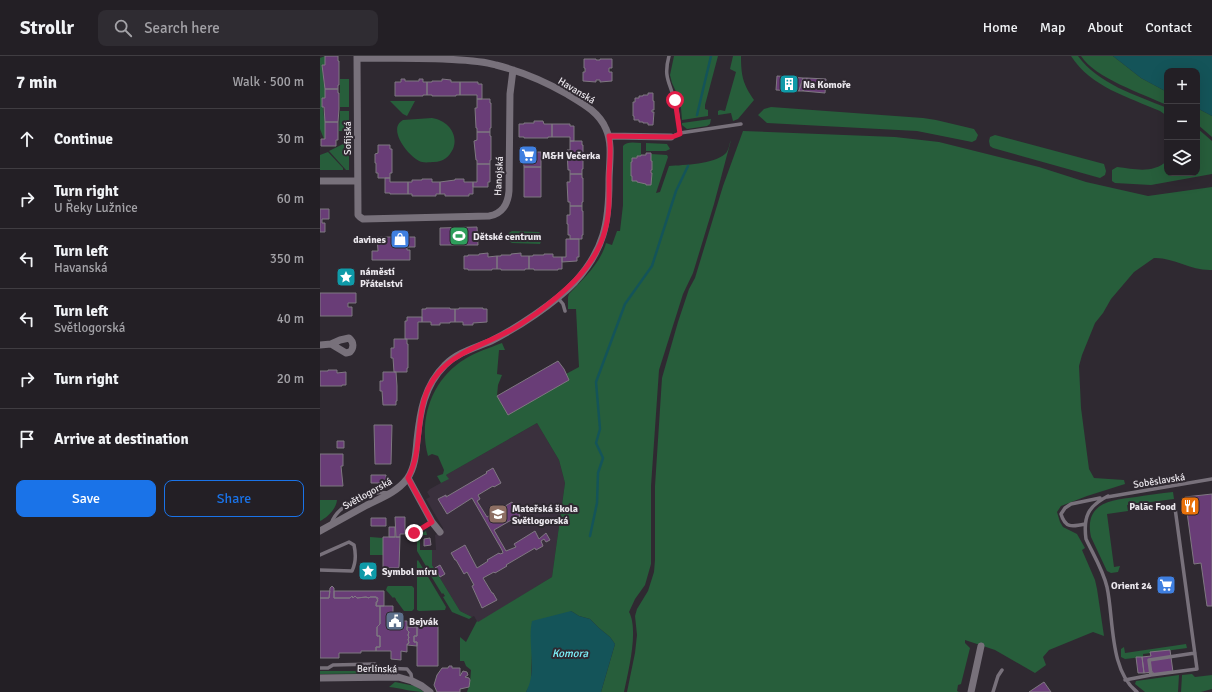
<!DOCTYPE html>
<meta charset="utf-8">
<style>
body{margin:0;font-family:Signika,sans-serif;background:#2f2c32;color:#f1f3f6}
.controls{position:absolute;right:12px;top:12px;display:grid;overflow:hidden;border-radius:8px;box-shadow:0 4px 16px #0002}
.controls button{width:36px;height:36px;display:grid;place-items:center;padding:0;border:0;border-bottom:1px solid #403d42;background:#231f25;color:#f1f3f6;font:20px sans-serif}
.stop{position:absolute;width:12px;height:12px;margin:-9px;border:3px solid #e11d48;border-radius:50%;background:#fff}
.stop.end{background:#e11d48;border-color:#fff;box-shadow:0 1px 4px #0008}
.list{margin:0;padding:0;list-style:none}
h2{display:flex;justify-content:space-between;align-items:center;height:52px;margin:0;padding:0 16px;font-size:17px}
h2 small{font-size:13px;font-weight:400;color:#a3a2a7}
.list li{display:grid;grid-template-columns:26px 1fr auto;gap:12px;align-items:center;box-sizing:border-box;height:60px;padding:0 16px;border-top:1px solid #403d42}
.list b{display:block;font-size:15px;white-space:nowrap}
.list p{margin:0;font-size:13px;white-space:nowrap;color:#a3a2a7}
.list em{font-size:13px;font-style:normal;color:#a3a2a7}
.actions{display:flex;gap:8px;padding:12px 16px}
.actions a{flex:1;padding:9px 0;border:1px solid #1a73e8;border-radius:8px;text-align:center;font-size:14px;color:#1a73e8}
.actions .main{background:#1a73e8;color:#fff}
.icon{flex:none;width:22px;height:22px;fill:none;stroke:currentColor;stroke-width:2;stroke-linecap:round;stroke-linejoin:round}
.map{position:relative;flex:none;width:892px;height:636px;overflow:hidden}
header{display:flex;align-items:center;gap:24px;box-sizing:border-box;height:56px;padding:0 20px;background:#231f25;border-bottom:1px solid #403d42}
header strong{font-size:19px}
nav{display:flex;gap:22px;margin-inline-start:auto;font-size:14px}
.search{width:280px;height:36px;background:#2f2c32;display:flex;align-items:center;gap:10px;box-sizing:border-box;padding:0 14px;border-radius:8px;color:#a3a2a7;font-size:15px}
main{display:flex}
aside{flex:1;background:#231f25}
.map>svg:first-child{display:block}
.built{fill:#3a303d}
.green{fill:#275e3b}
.water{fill:#145459}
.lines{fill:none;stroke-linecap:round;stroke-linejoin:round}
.stream{stroke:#145459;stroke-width:2.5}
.building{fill:#693d77;stroke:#7f7881}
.service{stroke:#78717b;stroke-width:3.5}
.minor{stroke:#78717b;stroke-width:7}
.route{stroke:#e11d48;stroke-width:5}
.labels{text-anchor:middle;stroke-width:4;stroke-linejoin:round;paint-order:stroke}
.poi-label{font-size:10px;font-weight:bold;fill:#ebe7ed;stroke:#2f2931;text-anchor:start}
.street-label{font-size:10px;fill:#ebe7ed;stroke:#2f2931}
.water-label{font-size:11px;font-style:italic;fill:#7df3fc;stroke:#2f2931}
</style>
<header>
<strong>Strollr</strong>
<div class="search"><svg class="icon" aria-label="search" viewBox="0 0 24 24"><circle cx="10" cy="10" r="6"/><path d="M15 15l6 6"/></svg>Search here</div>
<nav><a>Home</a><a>Map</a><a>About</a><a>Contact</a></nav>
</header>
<main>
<aside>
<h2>7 min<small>Walk · 500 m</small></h2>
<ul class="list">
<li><svg class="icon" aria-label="ahead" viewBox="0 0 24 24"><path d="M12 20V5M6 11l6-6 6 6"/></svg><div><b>Continue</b></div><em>30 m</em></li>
<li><svg class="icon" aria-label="right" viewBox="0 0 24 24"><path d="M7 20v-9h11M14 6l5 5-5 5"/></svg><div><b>Turn right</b><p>U Řeky Lužnice</p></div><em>60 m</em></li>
<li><svg class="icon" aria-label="left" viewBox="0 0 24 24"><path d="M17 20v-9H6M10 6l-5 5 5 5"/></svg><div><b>Turn left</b><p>Havanská</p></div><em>350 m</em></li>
<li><svg class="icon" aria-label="left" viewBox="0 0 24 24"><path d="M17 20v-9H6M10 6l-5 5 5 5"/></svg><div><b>Turn left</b><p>Světlogorská</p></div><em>40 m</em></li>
<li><svg class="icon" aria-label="right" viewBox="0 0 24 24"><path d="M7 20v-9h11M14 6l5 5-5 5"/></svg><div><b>Turn right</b></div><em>20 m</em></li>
<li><svg class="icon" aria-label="arrive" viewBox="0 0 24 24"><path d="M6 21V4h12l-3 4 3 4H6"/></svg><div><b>Arrive at destination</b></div></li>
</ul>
<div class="actions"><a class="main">Save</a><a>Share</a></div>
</aside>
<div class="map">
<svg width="892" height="636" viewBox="0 0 892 636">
<rect width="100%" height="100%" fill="#2f2931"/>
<path class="built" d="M217 367 239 404 245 427 232 521 158 567 154 560 152 561 140 555 112 509V494H116L115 479 123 475V472L106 443 110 441 107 436 110 433 128 423 126 419Z"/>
<path class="green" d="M5 0V9H2L4 29H5V42H2L4 61H5V83H4L0 73V2Z
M354 0H398L385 49V53L388 54V60L362 64 361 52 358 40 352 27 350 19Z
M413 0H421C421 20 423 28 434 44L418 63 413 65 411 57 398 59V55L400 54 405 55 416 16 410 13Z
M751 0H758C778 28 816 39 847 52V60L840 55C808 41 771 31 751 0Z
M761 0H793L821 22 847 36V49C823 38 775 22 761 0Z
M20 23H29V51H20Z
M70 45H95L87 60 83 58Z
M451 51 603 62 616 64 654 73 658 79 656 84 652 86 597 75 447 67 438 59 444 53Z
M877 52 892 60V81L877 68Z
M20 55H29V75H19Z
M112 62C127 64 139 78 133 93 129 101 123 106 114 106 111 106 106 107 102 106 90 103 66 73 83 64Z
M391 63 390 68 387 70 367 73 362 69V67Z
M877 72 892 85V118L831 129 795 127 792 125V114L797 111C815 113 832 118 847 105V117H877Z
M423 75 575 81 619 86 719 111 766 126 828 140 892 131V214C871 215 853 201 834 202L814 216 791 243 783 257 775 267 762 299 759 310 761 352 769 413 774 422 804 424 805 428 767 440 741 450 737 456 740 466 743 471 757 478 765 492 762 494 775 524 777 533 784 580 773 576 729 594 723 601 726 609 715 617 675 594 645 584V587L650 592 641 628 638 629 637 635 639 636H307L315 597 317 579 315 560 317 553 328 535 334 516 335 504V430L342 322 358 266 369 233 375 222 403 130Z
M675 79 784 108 786 115 785 119 780 122 673 92 670 90 669 85 670 81Z
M411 84 394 148 373 217 363 238 339 314 331 430V508L325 529 315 543 309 556C319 574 308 616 304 636H281L295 588 290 581 279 572 270 563 259 560 251 555 212 595 211 627 206 636H147L150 627 151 614 146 610 144 605H140V581L146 586 157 565 158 566 232 521 245 427 239 404 217 367 126 419 129 423 121 427 117 420 123 418 124 414 118 400 112 398 108 400C98 363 112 323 145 303 156 296 169 292 182 287L185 294H179L177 318 182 319 178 329 177 340 249 324 246 318 259 311 256 253H248V241L249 238C263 223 280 208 286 187L292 189 297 175H300L303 149V90C307 85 315 87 321 87V100H317L311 107V120L317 125V126L326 128V129H331V122L332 121V105H331V98L347 99 348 101 336 137 340 136 349 110C364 109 394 108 405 98 409 95 409 88 411 84Z
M29 85V114H26L9 95Z
M326 87 347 88 350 93 346 95H326Z
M8 96 23 112V114H0V99Z
M192 175 219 176C223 179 222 183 220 188L192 187 187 184V178Z
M853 436 854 443 807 449 808 455 787 458 794 511 800 510 798 516 791 517 787 515 771 481C764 447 790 444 816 441 828 439 841 437 853 436Z
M0 444H17C16 453 8 461 0 465Z
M106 475 107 479H100V494H112V509L140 555 152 561 149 563 132 556 123 541 125 540 123 537 122 538 111 520 112 519 111 517H110L97 495V480Z
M50 481 63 482V499H50Z
M98 504 126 551 125 554 99 555 97 554V505Z
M68 530H92L94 532V553L92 555H84L76 544V543L74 541 73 542 66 534 67 531Z
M866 588 867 592 823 598V601L805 603 801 601V593L804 591 805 597Z
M0 615H78V617L0 618Z
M872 618 875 621 892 619V633L881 636H861L862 619Z
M859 619 858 636H825L815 628 816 625Z
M75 626 95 630 104 636C92 636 81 632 69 631Z"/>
<path class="water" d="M793 0H892V60L877 52V15H847V36L821 22Z
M251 555 259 560 270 563 279 572 290 581 295 588 281 636H206C218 614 207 588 212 565Z"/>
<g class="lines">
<path class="stream" d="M377 59 391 0
M270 480 277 447 278 417 283 402 276 387 280 373 276 326 305 248 332 210 356 135 368 110"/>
</g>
<path class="building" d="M5 0H18V5H19V29H18V33H5L2 9H5Z
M264 3H276V4H280V3H292V12H289V16H292V25L280 26V24H276V26L263 25V16H265V12H264Z
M457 20 483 22 479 35 456 34Z
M483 22H487L483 35H479Z
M487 22 506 23 505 37 483 35Z
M81 23H85V25H99V23H103V26H107V39H103V40H75V26H81Z
M122 23 131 24V26H140V39H136V40H112V39H107V26H112V25H122Z
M140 26H158V28H162V43H157V39H140Z
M5 33H18V37H19V53L18 66H5L4 51H2V42H5Z
M328 37H333V45H334V54H332V56H334L333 69H328V67H323V66H319V64H314V60H313V46H315V42H319V40H323V39H328Z
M157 43H170V47H171V72H170V76H157V72H156L155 52H157Z
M214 65H223L224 68H232V81H228V82H204V81H199V68H204V67H214Z
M5 66H18V84H16V90H1V83H5Z
M232 68H250V70H254V85H250V81H232Z
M157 76H170V80H171V104H170V108H157V104H156L154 85 157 84Z
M250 85H262V89H263V113H262V118H250V114H248L247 94H250Z
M58 89H70V93H72V117H70V122H58V117H56V107H55V98L58 97Z
M203 96H221V111H204Z
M326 97H331V105H332V114H331V117H332L331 129H326V128L317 126V125H312V120H311V106H312V102H317V100H321V99H326Z
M157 108H170V126H168V131H153V126H157Z
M204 111H221V141H204Z
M250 118H262V122H263V146H262V150H250V146H248L247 126H250Z
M65 122H70V126H88V138H70V137H65Z
M102 123H112V126H120V138H116V140H92V138H88V126H92V124H102Z
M135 123H144V126H153V138H149V140H125V138H120V126L135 124Z
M250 150H262V155H263V179H262V183H250V179H248V168H247V159H250Z
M0 153H9V163H2V167H5V176H0Z
M157 171 158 189H120V172Z
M57 181H95V191H87V194H90V204H52V195H58Z
M246 183H259V201H257V205L242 206V201H246Z
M168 197V201L177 200V213H172V214H148V213H144V200H148V199H159V198Z
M201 197V200H209V213H205V214H181V213H177V200H181V199H191V198Z
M224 198H233V201H242V213H238V214H214V213H209V200H213V199H224Z
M0 237H36V247H28V251H32V260H0Z
M106 252H130V253H135V266H130V267H120V269H111V266H102V253H106Z
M139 252H163V253H167V266L153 267V269H143V266H135V253H139Z
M87 261H102V266H98V283H85V265H87Z
M74 283H87V288H88V312H87V316H74L73 302H71V292H74Z
M238 305 244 313 249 324 188 359 177 340Z
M8 314H17V317L26 316V329H22V330H0V315H8Z
M63 316H76L77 330V345H76V349H63L62 335H60V325H63Z
M54 369H72L71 408H55Z
M17 385H24V392H17Z
M0 398H23V410H21L23 430H0Z
M173 412 181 427 174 431 173 430 158 439 160 443 157 445 167 461 192 446 200 460 193 464V463L174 474 186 495 196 491 194 488 215 475 219 483 226 477 230 484 226 486 224 483 221 485 223 490 216 494 215 492 186 509 187 510 175 517 174 516 163 522 172 537H173L177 544 162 552 152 530 154 529 147 516 144 518 136 504H135L131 497 145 489 157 512 168 505 167 504 179 497 180 498 183 497 182 494 152 442 127 458 118 443 126 439V441L167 417 166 416Z
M51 419H66V427H51Z
M892 438V550H887L881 507 874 508 865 441Z
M75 461H85V478H80V481H76Z
M51 462H66V470H51Z
M69 471H75V481H69Z
M63 481H80L79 512H63Z
M110 482 111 489 104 490V483Z
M120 509 125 518 120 521 115 512Z
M12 530 14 532V542H30L32 540 33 542 35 540 37 542 46 541 49 542 50 541H56L58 542 56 550H60V568L57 571V580H60V591H56V595H41V597H19V602H0V542H9L10 532Z
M0 535H10L9 542H0Z
M14 535H64V550H56V546L58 545 56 541H50L49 542 46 541 37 542 35 540 33 542 32 540 30 542H14Z
M60 550H73V557H80V565H87V574L89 576 88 579 89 582 88 583 89 587 87 588V596L81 595V604L71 603V595H56V591H60V580H57V571L60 568Z
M97 565H118V610H97V586H94V580H97Z
M87 571H97V580H94V586H97V590L87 589 89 587 88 583 89 582 88 579 89 576 87 574Z
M850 594 853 616 833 618V616L824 617 822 601 831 600 830 596Z
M816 601H822L824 617H818Z
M129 610H132V612H140V620L143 615 147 616 148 619 145 621 149 622 150 624 149 631 140 633V636H117L114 629 117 619 122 612H128Z
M724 626 731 636H709Z"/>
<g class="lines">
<path class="service" d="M349 0C343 22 350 26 355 46 358 56 359 67 360 77
M351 81 360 77 421 68
M238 242 243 248 245 255
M788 440C768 450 763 461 766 483 773 498 783 514 787 531 794 563 789 614 817 636
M787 441 892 423
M11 468C17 449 49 434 68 437
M765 468C752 471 745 472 741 458L745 452 751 448 780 442
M94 477 112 466
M0 499 29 486 34 489C36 498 36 507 32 515L0 514
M0 612H8L13 609 55 608 61 612 87 613 91 618 92 625
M831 619 877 613 855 452
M805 624 831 619 829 604 875 597
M673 636 678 620 682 614"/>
<path class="minor" d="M37 0 38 159 40 161 43 163 169 160C182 158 188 148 189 135L190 38 193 14
M289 80 351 81
M0 125H37
M0 289 11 288 26 297 30 296C34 292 34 286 29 282L20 284 11 288
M88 422 112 466 120 476
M0 475C16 466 31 458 47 449 61 442 77 436 87 423 95 412 96 397 97 384 100 356 104 330 125 309 138 296 155 292 171 285 197 272 235 247 255 226 284 194 289 167 289 125 289 109 293 88 286 73 279 56 262 47 247 38 226 26 200 15 176 9 159 4 141 4 123 3 95 2 66 2 37 2
M0 622 78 621 92 625 102 630 110 636
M651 636 661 590"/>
</g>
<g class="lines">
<path class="route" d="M94 477 112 466 88 422C106 388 91 348 119 316 137 295 166 288 189 275 199 270 208 263 217 257 246 235 276 210 285 174 290 157 289 139 289 122 289 109 292 93 289 80L352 81 360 78 355 44"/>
</g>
<defs>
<symbol id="building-square" viewBox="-11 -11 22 22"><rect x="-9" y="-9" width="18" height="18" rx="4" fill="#0f9aa8" stroke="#2f2931"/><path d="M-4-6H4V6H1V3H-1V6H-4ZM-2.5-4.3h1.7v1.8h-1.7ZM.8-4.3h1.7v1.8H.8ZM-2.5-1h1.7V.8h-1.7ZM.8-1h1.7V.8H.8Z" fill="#fff"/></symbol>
<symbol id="supermarket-square" viewBox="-11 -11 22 22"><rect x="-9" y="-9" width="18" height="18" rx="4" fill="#3f7fe0" stroke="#2f2931"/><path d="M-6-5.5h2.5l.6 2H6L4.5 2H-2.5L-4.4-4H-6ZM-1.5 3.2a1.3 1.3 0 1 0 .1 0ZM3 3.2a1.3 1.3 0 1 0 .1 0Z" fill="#fff"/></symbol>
<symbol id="stadium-square" viewBox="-11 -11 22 22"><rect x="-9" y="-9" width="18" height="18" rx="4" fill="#2e9e5b" stroke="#2f2931"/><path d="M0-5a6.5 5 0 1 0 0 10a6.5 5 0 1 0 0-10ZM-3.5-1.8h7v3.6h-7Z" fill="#fff"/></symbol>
<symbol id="shop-square" viewBox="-11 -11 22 22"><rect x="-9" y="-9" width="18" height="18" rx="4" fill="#3f7fe0" stroke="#2f2931"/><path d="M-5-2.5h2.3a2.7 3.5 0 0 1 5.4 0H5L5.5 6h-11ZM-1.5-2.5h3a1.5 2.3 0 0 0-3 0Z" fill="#fff"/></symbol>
<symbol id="sight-square" viewBox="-11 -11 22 22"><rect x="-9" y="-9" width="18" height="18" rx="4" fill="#0f9aa8" stroke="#2f2931"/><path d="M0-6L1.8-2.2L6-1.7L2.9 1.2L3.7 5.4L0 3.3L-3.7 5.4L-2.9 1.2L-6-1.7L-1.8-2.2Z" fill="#fff"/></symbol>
<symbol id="restaurant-square" viewBox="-11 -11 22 22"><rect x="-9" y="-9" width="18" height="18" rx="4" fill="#e8710a" stroke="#2f2931"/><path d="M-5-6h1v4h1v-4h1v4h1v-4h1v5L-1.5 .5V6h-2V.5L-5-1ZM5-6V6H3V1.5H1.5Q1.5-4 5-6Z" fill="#fff"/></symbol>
<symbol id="school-square" viewBox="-11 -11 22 22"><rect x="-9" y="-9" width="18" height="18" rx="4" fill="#8d6e63" stroke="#2f2931"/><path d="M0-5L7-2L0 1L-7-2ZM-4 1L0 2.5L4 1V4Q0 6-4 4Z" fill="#fff"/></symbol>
<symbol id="civic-square" viewBox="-11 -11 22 22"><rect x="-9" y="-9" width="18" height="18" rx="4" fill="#5c6f8a" stroke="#2f2931"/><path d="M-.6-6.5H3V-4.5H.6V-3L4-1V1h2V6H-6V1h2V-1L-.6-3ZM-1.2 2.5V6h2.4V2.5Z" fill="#fff"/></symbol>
</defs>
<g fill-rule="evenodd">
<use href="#building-square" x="458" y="17" width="22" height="22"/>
<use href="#supermarket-square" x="197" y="88" width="22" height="22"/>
<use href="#stadium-square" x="128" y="169" width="22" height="22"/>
<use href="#shop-square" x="69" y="172" width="22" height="22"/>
<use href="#sight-square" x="15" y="210" width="22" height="22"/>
<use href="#restaurant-square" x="859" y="439" width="22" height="22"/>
<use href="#school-square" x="167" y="447" width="22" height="22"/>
<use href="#sight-square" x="37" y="504" width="22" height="22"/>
<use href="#supermarket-square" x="835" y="518" width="22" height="22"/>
<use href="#civic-square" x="64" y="554" width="22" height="22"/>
</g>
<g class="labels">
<g class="poi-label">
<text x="483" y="32">Na Komoře</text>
<text x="222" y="103">M&amp;H Večerka</text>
<text x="153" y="184">Dětské centrum</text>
<text x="66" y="187" text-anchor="end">davines</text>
<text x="40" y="219">náměstí<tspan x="40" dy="12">Přátelství</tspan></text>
<text x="856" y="454" text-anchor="end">Palāc Food</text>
<text x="192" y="456">Mateřská škola<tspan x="192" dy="12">Světlogorská</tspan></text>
<text x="62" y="519">Symbol míru</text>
<text x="832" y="533" text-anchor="end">Orient 24</text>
<text x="89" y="569">Bejvák</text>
</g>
<g class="street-label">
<text transform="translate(257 34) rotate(31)" y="4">Havanská</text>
<text transform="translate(27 82) rotate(-90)" y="4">Sofijská</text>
<text transform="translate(178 120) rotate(-87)" y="4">Hanojská</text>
<text transform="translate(839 424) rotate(-9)" y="4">Soběslavská</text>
<text transform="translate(47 437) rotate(-29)" y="4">Světlogorská</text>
<text transform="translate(57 612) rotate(1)" y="4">Berlínská</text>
</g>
<g class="water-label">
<text x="250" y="601">Komora</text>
</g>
</g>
</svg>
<div class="controls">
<button>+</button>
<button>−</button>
<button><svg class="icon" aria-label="layers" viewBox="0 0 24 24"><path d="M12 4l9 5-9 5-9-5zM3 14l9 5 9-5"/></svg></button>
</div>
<div class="stop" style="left:355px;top:44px"></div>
<div class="stop end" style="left:94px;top:477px"></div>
</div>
</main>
